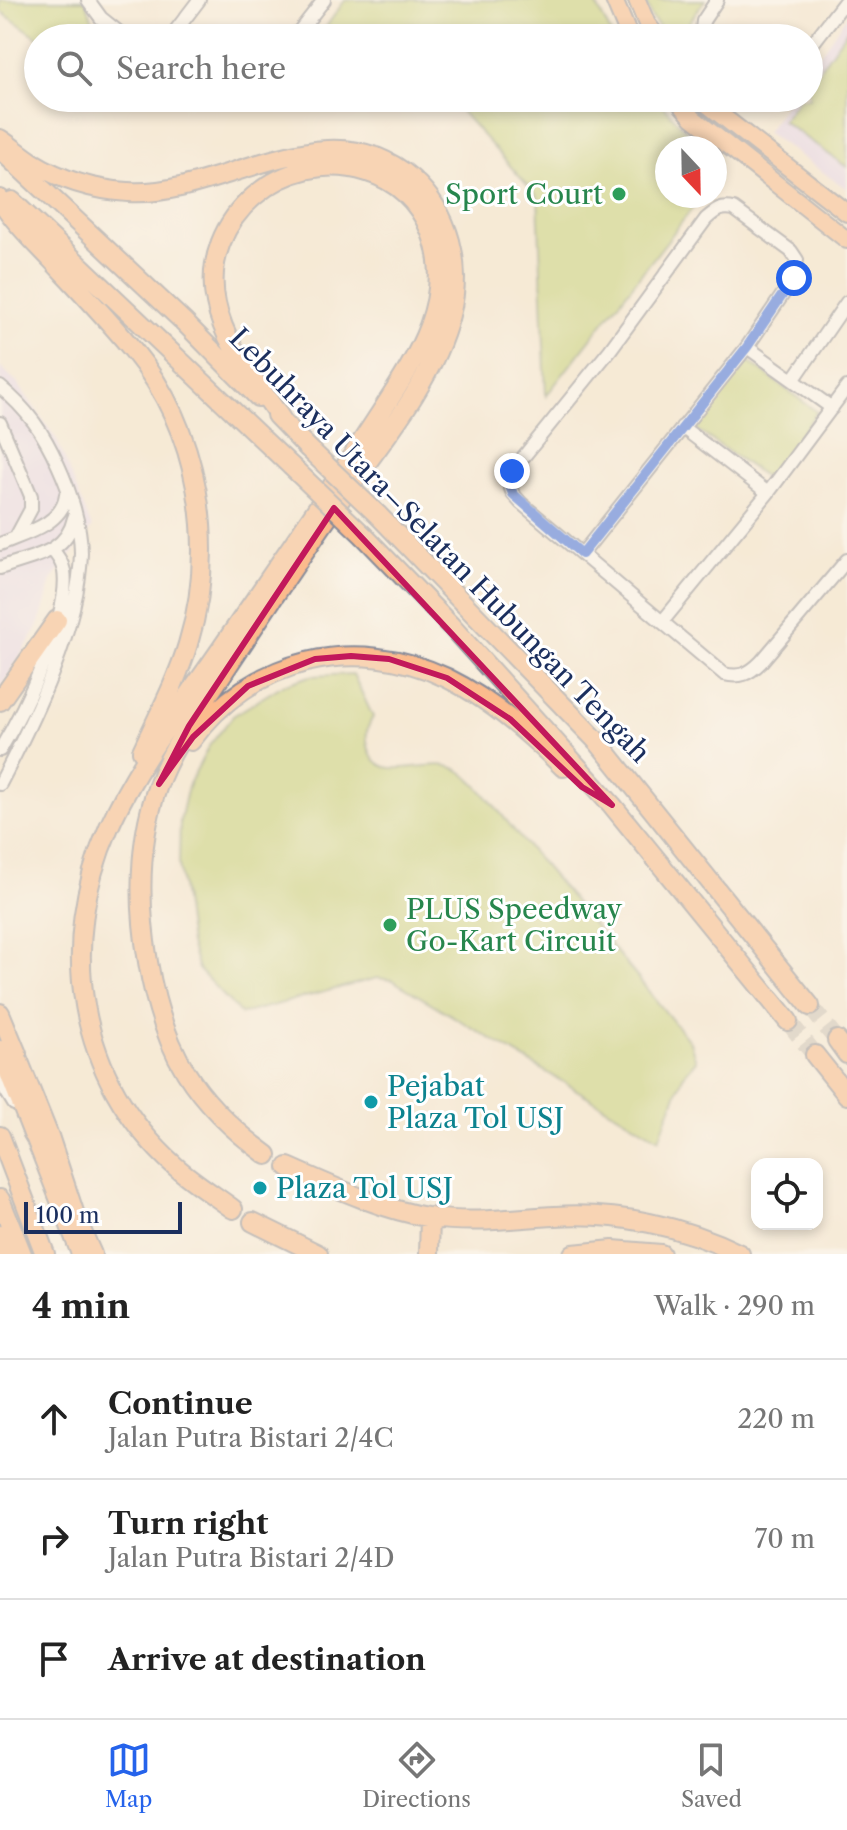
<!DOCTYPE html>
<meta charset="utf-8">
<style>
body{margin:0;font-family:"Libre Caslon Text",serif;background:#f2f2f2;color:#222}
.controls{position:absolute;right:24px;bottom:24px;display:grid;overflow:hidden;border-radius:16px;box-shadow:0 4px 12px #0003}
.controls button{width:72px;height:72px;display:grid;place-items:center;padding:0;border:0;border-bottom:2px solid #e0e0e0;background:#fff;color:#222;font:40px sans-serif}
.compass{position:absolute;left:655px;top:136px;width:72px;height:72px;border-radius:50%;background:#fff;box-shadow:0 4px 12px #0003;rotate:158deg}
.scale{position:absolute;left:24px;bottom:20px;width:158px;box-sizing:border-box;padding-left:8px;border:4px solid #1b2f5e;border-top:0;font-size:22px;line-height:28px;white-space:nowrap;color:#1b2f5e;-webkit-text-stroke:6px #fff;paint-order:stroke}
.stop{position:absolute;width:24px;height:24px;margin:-18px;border:6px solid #2563eb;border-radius:50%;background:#fff}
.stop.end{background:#2563eb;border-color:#fff;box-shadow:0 2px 8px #0008}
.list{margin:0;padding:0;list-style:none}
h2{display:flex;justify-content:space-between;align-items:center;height:104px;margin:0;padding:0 32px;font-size:34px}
h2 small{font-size:26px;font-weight:400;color:#767676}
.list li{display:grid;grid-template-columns:52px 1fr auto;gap:24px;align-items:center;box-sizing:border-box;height:120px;padding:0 32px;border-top:2px solid #e0e0e0}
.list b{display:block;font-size:30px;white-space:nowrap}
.list p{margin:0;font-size:26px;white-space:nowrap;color:#767676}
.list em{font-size:26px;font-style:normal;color:#767676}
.icon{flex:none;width:44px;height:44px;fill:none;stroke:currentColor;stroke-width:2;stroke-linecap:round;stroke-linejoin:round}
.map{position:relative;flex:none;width:847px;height:1254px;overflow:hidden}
.search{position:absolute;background:#fff;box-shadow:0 4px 12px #0003;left:24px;right:24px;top:24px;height:88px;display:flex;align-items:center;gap:20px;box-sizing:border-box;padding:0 28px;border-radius:44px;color:#767676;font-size:30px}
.sheet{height:464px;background:#fff}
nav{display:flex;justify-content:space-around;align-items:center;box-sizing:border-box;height:112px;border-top:2px solid #e0e0e0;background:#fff;font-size:22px;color:#767676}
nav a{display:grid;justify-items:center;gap:4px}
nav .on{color:#2563eb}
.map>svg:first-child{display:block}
.built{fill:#e2d4f3}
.green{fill:#c1d275;stroke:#6e806a;stroke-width:2}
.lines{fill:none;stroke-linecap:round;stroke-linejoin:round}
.highway-tunnel{stroke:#cac5be;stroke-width:18;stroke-dasharray:18 9;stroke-linecap:butt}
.minor-casing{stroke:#888c9a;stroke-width:16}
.major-casing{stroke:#888c9a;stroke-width:20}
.highway-casing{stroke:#888c9a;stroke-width:22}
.minor{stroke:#fff;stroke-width:12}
.major{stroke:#fbbb8d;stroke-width:16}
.highway{stroke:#fbbb8d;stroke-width:18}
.highway-bridge-casing{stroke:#888c9a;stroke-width:22;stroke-linecap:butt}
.highway-bridge{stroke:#fbbb8d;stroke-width:18}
.route{stroke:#2563eb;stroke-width:10}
.marked{fill:none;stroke:#c2185b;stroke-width:6;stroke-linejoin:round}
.leisure-dot{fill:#2e9e5b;stroke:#fff;stroke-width:3}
.culture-dot{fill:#0f9aa8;stroke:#fff;stroke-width:3}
.labels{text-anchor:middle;stroke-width:6;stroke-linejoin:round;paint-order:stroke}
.leisure-label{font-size:28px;fill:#27864d;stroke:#fff;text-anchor:end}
.street-label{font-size:28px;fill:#1b2f5e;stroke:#fff}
.culture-label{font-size:28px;fill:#0d838f;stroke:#fff;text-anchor:start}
</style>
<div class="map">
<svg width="847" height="1254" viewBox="0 0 847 1254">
<rect width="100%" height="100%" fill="#fff"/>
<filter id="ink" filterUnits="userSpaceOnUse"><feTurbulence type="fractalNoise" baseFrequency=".0125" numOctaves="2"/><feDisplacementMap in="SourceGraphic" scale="16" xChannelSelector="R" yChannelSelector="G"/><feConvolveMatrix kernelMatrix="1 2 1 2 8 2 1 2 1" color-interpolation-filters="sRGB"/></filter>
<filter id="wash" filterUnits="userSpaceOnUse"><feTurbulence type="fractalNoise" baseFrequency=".006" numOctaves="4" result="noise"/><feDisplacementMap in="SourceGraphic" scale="32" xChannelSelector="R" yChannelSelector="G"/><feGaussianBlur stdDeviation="1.8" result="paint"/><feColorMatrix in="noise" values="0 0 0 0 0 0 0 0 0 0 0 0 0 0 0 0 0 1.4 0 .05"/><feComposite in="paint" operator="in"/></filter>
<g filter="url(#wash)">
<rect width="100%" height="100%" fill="#f6ead6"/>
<path class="built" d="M847 15V189L766 132 790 98H809V70Z
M0 367 16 381 57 440 92 528 52 580 38 627 0 689Z"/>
<path class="green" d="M0 0H85L96 28 86 38H39L0 11Z
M345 0H594L613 38H421L414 24 321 34Z
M645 0H705L678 38H669L652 18Z
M847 30V167L782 121 799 98H809V84Z
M449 98H656L701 148H667V196H702L546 396 538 197Z
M748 361 817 412 768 479 694 428Z
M353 674 373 717C367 727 365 734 368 746 380 792 433 749 463 773 484 789 508 824 527 846 583 910 636 976 690 1042L696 1061 683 1076 659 1139 392 980 377 978 241 1014 198 969 190 944 179 864 180 821 188 786 209 746 233 716 283 685 310 676Z"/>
</g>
<g filter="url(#ink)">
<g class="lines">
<path class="highway-tunnel" d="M810 1006 837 1040
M788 1021 815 1055"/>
<defs>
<path id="minor" d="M88 0 101 18 126 38
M170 38 199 0
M294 38 324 0
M701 38 703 21 717 0
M809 48 846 0
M747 347 832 408
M794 379 847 302
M0 387C27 409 44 433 58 465 70 491 81 525 81 553 79 627 34 719 0 784
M0 423 31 496V509L16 537
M682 427 768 493
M0 544C24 534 64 524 66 494
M582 554 747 347 794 278 797 260 791 251 734 209C721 206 715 211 706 219L610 350 512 471 508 481 513 494 521 503 724 674C740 678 749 674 761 662L847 560
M0 568C31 556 66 555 74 518
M662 622 768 493 847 387
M0 750C23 712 71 615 64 571 62 562 58 556 52 550
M0 1081 14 1104"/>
<path id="major" d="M614 0 630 38
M637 0 647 24 658 38
M676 98 693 118 847 240
M703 98 708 105 847 213
M17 1054 50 1136 77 1218 93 1254
M33 1134 80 1254"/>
<path id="highway" d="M0 139C11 146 21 155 32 162 61 180 94 190 128 192 222 198 327 104 412 179 450 213 463 266 450 315 436 372 392 429 357 476 311 540 268 605 225 670 201 707 173 744 158 785 138 842 138 903 148 962 163 1051 194 1102 267 1155
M5 154 184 322 258 397
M0 199C14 222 33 240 51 259 79 289 107 318 133 350 199 430 218 545 188 644 177 681 158 716 142 751
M12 201 291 466
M276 415 307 447
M378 515 598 742 810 1006
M364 536 451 626 612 805 788 1021
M0 701 57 620
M191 741C250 658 356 634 447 678 490 699 529 733 563 767
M0 1013 17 1054
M837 1040 847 1054
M0 1050 33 1134
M815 1055 847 1095
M0 1136 45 1254
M288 1167C333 1187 383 1210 432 1218 474 1224 514 1218 555 1216 618 1212 683 1226 740 1254
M0 1199 22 1254
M233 1209C214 1195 193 1182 175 1166 76 1077 57 945 109 827 136 766 183 704 221 649 271 576 322 503 370 429 408 370 460 303 430 230 418 202 397 181 367 172 286 146 198 218 216 303 225 348 259 384 283 422
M253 1222 318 1254
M0 1235 7 1254
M429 1254 430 1217
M573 1254 613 1250 661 1254"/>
</defs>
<use href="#minor" class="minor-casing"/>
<use href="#major" class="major-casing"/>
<use href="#highway" class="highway-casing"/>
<use href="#minor" class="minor"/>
<use href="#major" class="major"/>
<use href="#highway" class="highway"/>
<defs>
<path id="highway-bridge" d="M307 447 378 515
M291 466 364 536"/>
</defs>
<use href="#highway-bridge" class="highway-bridge-casing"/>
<use href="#highway-bridge" class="highway-bridge"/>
</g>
</g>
<g class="lines" filter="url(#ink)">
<path class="route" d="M512 471 508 481 513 494 582 554 747 347 794 278"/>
</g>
<path d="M0 0H847V1254H0ZM334 508 612 805 582 787 510 719 447 678 389 659 351 656 315 659 248 686 193 737 159 784 189 726Z" fill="#f6ead6" fill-opacity=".55" fill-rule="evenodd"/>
<path class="marked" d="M334 508 612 805 582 787 510 719 447 678 389 659 351 656 315 659 248 686 193 737 159 784 189 726Z"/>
<g class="leisure-dot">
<circle cx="619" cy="194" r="8"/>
<circle cx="390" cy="925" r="8"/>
</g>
<g class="culture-dot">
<circle cx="371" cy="1102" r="8"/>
<circle cx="260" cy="1188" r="8"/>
</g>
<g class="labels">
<g class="leisure-label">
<text x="603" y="204">Sport Court</text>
<text x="406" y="919" text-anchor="start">PLUS Speedway<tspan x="406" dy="32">Go-Kart Circuit</tspan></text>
</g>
<g class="street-label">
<text transform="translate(440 545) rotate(46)" y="10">Lebuhraya Utara–Selatan Hubungan Tengah</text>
</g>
<g class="culture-label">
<text x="387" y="1096">Pejabat<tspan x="387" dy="32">Plaza Tol USJ</tspan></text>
<text x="276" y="1198">Plaza Tol USJ</text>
</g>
</g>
</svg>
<div class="controls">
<button><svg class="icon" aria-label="locate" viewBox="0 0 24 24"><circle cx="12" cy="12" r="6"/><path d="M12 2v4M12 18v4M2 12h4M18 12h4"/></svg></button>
</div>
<svg class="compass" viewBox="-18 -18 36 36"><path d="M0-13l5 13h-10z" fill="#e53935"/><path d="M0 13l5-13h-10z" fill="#767676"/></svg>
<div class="scale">100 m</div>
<div class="stop" style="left:794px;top:278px"></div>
<div class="stop end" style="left:512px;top:471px"></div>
<div class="search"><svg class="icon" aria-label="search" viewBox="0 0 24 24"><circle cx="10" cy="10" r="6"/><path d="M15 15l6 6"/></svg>Search here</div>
</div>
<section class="sheet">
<h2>4 min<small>Walk · 290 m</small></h2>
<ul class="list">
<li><svg class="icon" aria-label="ahead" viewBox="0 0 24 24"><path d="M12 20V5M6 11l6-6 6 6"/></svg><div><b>Continue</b><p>Jalan Putra Bistari 2/4C</p></div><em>220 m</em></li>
<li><svg class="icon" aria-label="right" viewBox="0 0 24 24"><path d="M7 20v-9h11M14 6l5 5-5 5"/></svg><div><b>Turn right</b><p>Jalan Putra Bistari 2/4D</p></div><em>70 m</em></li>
<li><svg class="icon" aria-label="arrive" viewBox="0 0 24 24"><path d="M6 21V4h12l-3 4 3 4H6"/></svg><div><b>Arrive at destination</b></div></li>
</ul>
</section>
<nav>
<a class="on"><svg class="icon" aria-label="map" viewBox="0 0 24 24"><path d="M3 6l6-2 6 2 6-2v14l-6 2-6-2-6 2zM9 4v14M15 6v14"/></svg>Map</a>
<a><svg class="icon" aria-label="directions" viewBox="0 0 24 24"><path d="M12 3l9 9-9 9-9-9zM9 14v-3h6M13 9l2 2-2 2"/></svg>Directions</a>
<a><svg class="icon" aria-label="saved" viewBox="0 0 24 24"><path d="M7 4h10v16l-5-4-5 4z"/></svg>Saved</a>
</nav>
